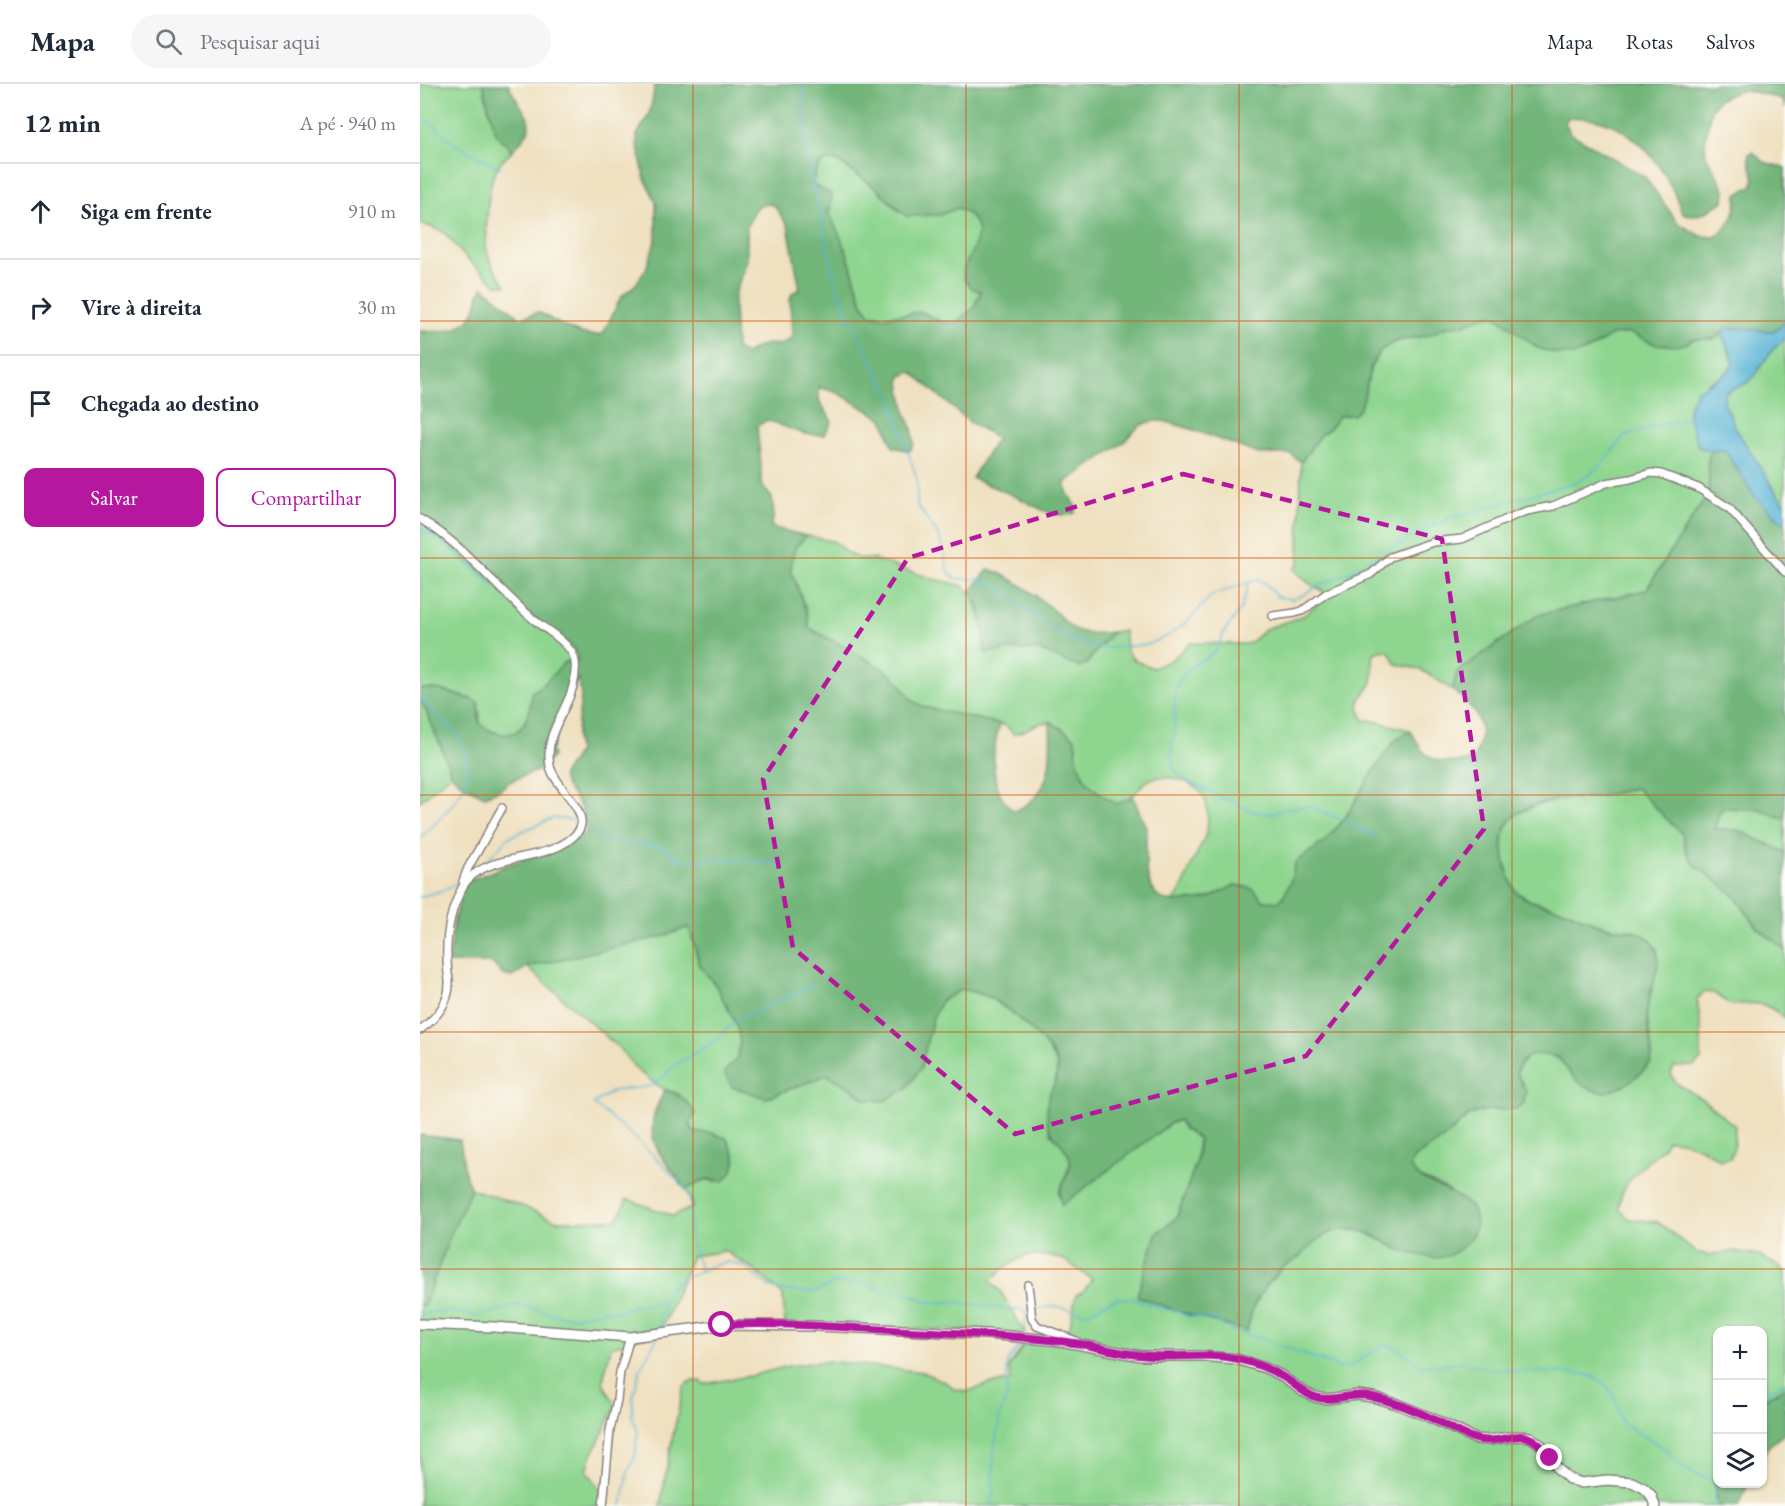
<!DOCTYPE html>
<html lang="pt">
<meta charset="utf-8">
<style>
body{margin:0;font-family:"EB Garamond",serif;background:#f6f6f7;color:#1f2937}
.controls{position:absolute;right:18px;bottom:18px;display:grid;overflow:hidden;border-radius:12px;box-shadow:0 2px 4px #0004}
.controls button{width:54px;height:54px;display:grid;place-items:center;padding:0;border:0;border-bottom:2px solid #e0e1e3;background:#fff;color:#1f2937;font:30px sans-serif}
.stop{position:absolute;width:18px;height:18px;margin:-14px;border:4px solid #b5179e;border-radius:50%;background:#fff}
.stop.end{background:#b5179e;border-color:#fff;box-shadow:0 2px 6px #0008}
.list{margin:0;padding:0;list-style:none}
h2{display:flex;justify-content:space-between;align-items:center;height:78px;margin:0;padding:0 24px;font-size:26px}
h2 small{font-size:20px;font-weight:400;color:#747a83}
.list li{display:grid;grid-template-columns:39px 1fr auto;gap:18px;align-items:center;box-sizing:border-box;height:96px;padding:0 24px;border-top:2px solid #e0e1e3}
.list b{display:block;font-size:22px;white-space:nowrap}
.list em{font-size:20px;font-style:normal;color:#747a83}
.actions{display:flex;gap:12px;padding:18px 24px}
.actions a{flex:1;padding:14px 0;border:2px solid #b5179e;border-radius:12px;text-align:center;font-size:21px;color:#b5179e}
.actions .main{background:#b5179e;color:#fff}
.icon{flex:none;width:33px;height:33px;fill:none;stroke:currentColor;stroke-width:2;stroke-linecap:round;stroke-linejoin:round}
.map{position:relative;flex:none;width:1365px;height:1422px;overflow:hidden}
header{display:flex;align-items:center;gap:36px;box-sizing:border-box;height:84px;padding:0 30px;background:#fff;border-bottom:2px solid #e0e1e3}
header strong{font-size:28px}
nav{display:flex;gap:33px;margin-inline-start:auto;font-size:21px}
.search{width:420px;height:54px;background:#f6f6f7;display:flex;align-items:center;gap:15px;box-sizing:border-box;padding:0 21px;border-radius:33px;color:#747a83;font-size:22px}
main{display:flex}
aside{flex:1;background:#fff}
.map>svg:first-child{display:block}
.green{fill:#8ed58f;stroke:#587c65;stroke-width:1.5}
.forest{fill:#72b67a;stroke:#4a6c5a;stroke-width:1.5;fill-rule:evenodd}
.water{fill:#57b4d5;stroke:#3c6b88;stroke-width:1.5}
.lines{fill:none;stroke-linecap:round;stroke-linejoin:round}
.stream{stroke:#57b4d5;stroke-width:1.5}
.street-casing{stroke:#88817d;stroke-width:10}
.secondary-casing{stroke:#88817d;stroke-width:12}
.street{stroke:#fff;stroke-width:7}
.secondary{stroke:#fff;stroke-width:9}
.route{stroke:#b5179e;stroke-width:8}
.marked{fill:none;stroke:#b5179e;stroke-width:4.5;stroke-dasharray:12 8;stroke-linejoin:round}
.grid{fill:none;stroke:#d45411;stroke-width:1.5;stroke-opacity:0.55}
</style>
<header>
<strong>Mapa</strong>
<div class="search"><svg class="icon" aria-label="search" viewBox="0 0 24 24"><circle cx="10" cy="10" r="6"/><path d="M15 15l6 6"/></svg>Pesquisar aqui</div>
<nav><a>Mapa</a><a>Rotas</a><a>Salvos</a></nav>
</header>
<main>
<aside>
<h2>12 min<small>A pé · 940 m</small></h2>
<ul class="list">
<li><svg class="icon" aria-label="ahead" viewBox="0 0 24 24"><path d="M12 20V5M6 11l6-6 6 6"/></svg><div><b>Siga em frente</b></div><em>910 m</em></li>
<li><svg class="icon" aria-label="right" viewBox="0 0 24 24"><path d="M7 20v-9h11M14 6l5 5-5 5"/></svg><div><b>Vire à direita</b></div><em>30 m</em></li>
<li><svg class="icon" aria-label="arrive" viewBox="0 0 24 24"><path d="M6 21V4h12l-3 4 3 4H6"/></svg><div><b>Chegada ao destino</b></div></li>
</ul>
<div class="actions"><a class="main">Salvar</a><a>Compartilhar</a></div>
</aside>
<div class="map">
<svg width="1365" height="1422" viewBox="0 0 1365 1422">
<rect width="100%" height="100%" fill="#fdfcf7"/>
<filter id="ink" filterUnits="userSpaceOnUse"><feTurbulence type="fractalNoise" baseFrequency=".0167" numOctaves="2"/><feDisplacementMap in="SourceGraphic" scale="12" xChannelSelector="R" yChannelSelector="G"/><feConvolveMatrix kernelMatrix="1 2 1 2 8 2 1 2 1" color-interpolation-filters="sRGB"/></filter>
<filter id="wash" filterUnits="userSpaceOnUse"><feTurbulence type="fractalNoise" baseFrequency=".008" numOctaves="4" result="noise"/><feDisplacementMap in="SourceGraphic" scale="24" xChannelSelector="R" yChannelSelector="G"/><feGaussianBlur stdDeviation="1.35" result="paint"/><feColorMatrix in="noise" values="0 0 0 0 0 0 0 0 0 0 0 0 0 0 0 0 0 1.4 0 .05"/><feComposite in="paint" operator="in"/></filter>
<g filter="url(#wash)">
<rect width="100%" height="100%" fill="#efe0bf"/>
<path class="green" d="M0 0H63L68 23 81 56 87 59 91 68C86 74 79 79 76 86 67 104 68 128 66 147L67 150C63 170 74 186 86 201H77L46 174 24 148 0 139Z
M411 76 417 77 456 104 479 127 520 131 537 124C543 126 549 129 553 135 566 152 550 167 545 184 543 187 545 194 545 198L561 207 553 225 536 239 522 238 502 228 463 233 450 230 443 221 426 166 409 129 392 101C396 88 397 79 411 76Z
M1073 231 1083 237 1168 266 1192 251 1210 249 1235 260H1265L1273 255H1294L1302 250 1313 278C1309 290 1298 294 1287 299L1279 363 1292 366C1285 376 1289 382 1289 393 1289 398 1288 404 1288 410L1226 506 1118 531 1037 588 1032 606 1010 591 999 585 976 580C968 567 972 564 955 568 951 578 954 587 952 597 950 606 941 610 939 618 938 624 942 631 944 637L950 636 990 646 973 659 960 677 925 734 905 757 875 779C872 795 869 806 859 818L844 817C820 791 816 804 789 814 778 818 763 817 751 818 762 812 766 793 771 782 775 771 783 761 786 749 789 739 788 722 784 713 775 697 750 691 734 694 722 697 719 707 710 714 706 717 701 719 697 720 665 703 657 691 655 654 639 643 631 632 611 643 605 646 601 649 593 650L588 643 580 640 504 623C484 615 487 602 471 591 446 572 416 559 389 544L387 528 371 487 372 474 375 464 386 452C396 452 404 457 414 457 427 470 434 476 453 475L513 495 541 501 554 512 563 543 565 569 589 566H619L659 583 667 580 674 569 693 548 704 547C707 573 707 575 733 584L751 576 771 559 824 560 830 559 845 545 883 532 907 512C903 505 896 504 890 500 884 495 879 490 874 485L879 480 881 378 900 351 909 345 919 332 933 331 943 317 951 282 960 267 972 259 981 256 1008 251 1023 244 1044 240 1064 232Z
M1365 255V422L1316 345 1304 318 1305 308 1325 300 1334 293 1352 266Z
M0 436 17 446 134 552C145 558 156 562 158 576L111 609C111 631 101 660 73 648 72 648 65 644 64 644 57 638 62 633 59 626 58 622 53 617 51 614 34 611 17 602 0 605Z
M0 613 22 665 31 690 0 717Z
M1216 704 1263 751 1266 767 1273 779 1313 810 1338 844 1365 866V934C1344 917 1337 918 1311 921L1294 909 1284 908 1277 915 1281 945V976L1274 982 1254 983 1251 990 1256 999 1282 1015 1315 1042 1314 1063 1310 1074 1301 1076C1282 1064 1270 1056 1247 1056L1243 1063C1226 1081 1199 1098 1199 1125L1209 1135 1238 1138 1275 1168 1289 1171 1314 1167 1338 1171 1360 1183 1365 1188V1303L1343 1316 1342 1246H1298V1383L1294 1391 1298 1422H240L253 1351 264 1302 271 1297H281L283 1300 330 1292 369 1282 408 1277 503 1288 529 1300 534 1305 546 1308 569 1300 591 1297 589 1283 603 1262 649 1247 656 1211 664 1207 672 1195 644 1176 636 1173 616 1171 604 1172 584 1184 570 1197 581 1208 605 1249 365 1240 363 1211 334 1186 305 1167 272 1172 239 1251 224 1253 191 1263 184 1291 183 1299 196 1322 170 1375 167 1387 186 1412 184 1422H0V1221L4 1222 32 1147 51 1105 102 1122 137 1137 197 1136 207 1115 253 1132 274 1123 266 1106C277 1100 283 1093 296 1098L292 1049 274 1048 269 1040 259 1010 241 1004 217 986 198 963 107 883 244 852 269 843 280 882 296 902 317 942 320 957 317 974 346 1014 407 991 428 1002 445 1015 507 955 513 933 521 917 542 905 567 912 592 929 623 957 637 980 636 998 628 1014 631 1050 641 1059 650 1073V1080L639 1109 642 1120 751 1039 759 1036 764 1045 779 1055 777 1059 776 1079 757 1133 736 1150 747 1224 827 1247 833 1224 842 1208 864 1181 871 1179 900 1153 919 1146 943 1147 974 1163 1047 1120C1040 1115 1034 1110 1027 1106 1014 1098 996 1097 990 1082L994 1074 1023 1055 1048 1032 1058 1028 1069 1026 1096 1025 1103 1001 1096 988C1103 973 1111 967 1127 971 1135 972 1138 973 1144 980L1193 1007 1219 991 1231 979 1232 968 1227 928 1233 898 1220 849 1213 846 1194 844 1175 839 1148 827 1109 816 1095 807 1087 787 1083 765 1084 745 1088 737 1094 731 1115 722 1137 716 1173 713Z
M1302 724 1339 725 1365 735V768L1317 746 1293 745 1299 730Z"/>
<path class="forest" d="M63 0H89C92 16 116 33 107 49 103 56 96 62 91 68L87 59 81 56 75 48Z
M235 0H1365V25L1363 17 1354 13 1334 8 1319 7 1298 16 1291 25 1285 58 1286 71 1305 106 1304 117C1288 126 1282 135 1262 129 1245 79 1207 28 1148 34L1145 38 1150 49 1225 93 1258 139 1280 152 1295 153C1310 142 1317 130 1317 111L1326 105 1332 103C1337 92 1328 81 1329 70L1333 68 1344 78 1365 84V238L1355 247 1307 245 1294 255H1273L1265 260 1255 262 1235 260 1210 249 1192 251 1168 266 1154 271 1137 270 1118 264 1074 231 1064 232 1044 240 1023 244 1008 251 981 256 972 259 960 267 951 282 943 317 939 326 933 331 919 332 909 345 900 351 881 378 870 370H839L768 344 743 337H732L719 342 704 358 645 399 647 408 656 423 655 429C632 436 613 420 592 411 579 405 565 400 552 394L577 354 549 338 492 288 481 292 480 299 486 330 492 344 494 360 490 367 473 363 463 335 418 309 399 303V316L412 338 404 351 384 350 347 336 337 342 341 384V400L352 414 354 431 351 443 386 452 375 464 372 474 371 487 387 529 389 544C416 559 446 572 471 591 487 602 484 615 504 623L580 640C571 667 569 708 594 727 634 712 631 673 630 637L655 654C657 691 665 702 697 720L709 715 712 711 726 743V785L730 801 738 813 751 818 787 815 815 801 833 805 844 817 859 818C869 805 872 795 875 779L905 757 925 734 960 677 973 659 990 646C995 653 999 665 1006 670 1019 681 1038 679 1053 675 1070 645 1057 624 1032 606L1037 588 1118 531 1226 506 1288 410C1288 404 1289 398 1289 393 1289 382 1285 376 1292 366H1305L1335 413 1365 440V735L1339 725 1303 724 1299 730 1294 745 1317 746 1365 768V866L1338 844 1313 810 1273 779 1266 767 1263 751 1216 704C1201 707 1186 712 1171 713 1137 716 1077 717 1083 766 1085 778 1088 796 1095 806 1104 820 1134 821 1149 828 1164 834 1175 840 1191 844 1209 848 1223 844 1235 862 1245 878 1227 911 1227 929 1226 946 1234 962 1231 979 1206 1003 1182 1023 1152 992 1147 986 1143 979 1138 973 1117 969 1107 966 1096 988L1106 1007 1104 1019 1096 1025 1068 1026 1058 1028 1048 1032 1023 1055 994 1074 990 1082C998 1102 1040 1105 1052 1126 1065 1149 1039 1172 1018 1174 1007 1174 984 1168 974 1163 963 1157 953 1149 941 1147 907 1140 897 1158 874 1177 870 1180 865 1180 862 1184 851 1195 839 1210 833 1224 830 1231 829 1239 827 1247L760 1228 717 1212 736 1150 757 1133 776 1079 779 1055 764 1045 759 1036 751 1039 642 1121C635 1098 651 1095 650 1077 649 1062 628 1054 627 1034 627 1028 627 1020 628 1015 631 1004 640 993 637 980 633 961 586 922 569 913 561 909 550 907 542 905L521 917 513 933 501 984 486 1005 464 1017 445 1015 428 1002 407 991 346 1014 312 1003 304 988 317 974 320 957 317 942 296 902 280 882 269 843 244 852 107 883 92 893 83 891 72 879H29L34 835 45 798 166 750C167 723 155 718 143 697V691L158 668 156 655 161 613 159 595 151 606 131 667 133 672 119 686 91 697 79 706 65 712 45 702 31 690 22 665 0 613V605H17L58 618C59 624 58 631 59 637 61 642 65 644 69 646 100 660 111 636 111 609L123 601 145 578 158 576C157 560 140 557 130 548 87 510 45 472 0 436V247C19 248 42 248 53 230 58 221 56 214 63 203L101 234 118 228C138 238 159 255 183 250L201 213 216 200 226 185 236 155V118L225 95 217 60V51L229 30 232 18ZM411 76 418 77 456 104 486 132 520 131 537 124C543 126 549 130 553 135 566 153 549 168 544 185 543 188 544 192 544 195L551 204 561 208 553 225 535 239 522 238 502 228 463 233 450 230 443 221 426 166 409 129 412 111 392 100C396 88 397 79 411 76ZM346 120 354 121 368 142 380 205 372 209 370 216 372 253 360 261C345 259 338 261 326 270L316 265 314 221 315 210 327 176V142L337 123Z
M569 485C591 493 614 509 632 525 640 531 646 542 656 546 667 551 682 549 693 548L674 569 667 580 658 583 619 566H589L565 569C564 553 563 519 550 508Z
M245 1006C260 1011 268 1016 275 1030L269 1040 274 1048 292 1049 306 1054C317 1073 321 1079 304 1097 298 1097 294 1096 289 1095 281 1094 273 1103 266 1106 239 1068 217 1054 245 1006Z
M0 1051 40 1056 46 1094 51 1105 32 1147 4 1222 0 1221Z
M1365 1303V1349L1350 1361 1343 1371V1316Z
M1297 1383 1298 1400H1328L1319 1422H1298L1294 1391Z"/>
<path class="water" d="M1365 238V255L1352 266 1334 293 1325 300 1305 308 1304 318 1316 345 1365 422V440L1335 413 1305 366H1292L1279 364 1268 332V325L1276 307C1287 299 1318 291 1312 272 1310 264 1304 258 1302 250L1307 245 1322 244 1345 247H1355Z"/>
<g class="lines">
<path class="stream" d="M383 0 384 31 390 84 415 196 424 223 470 313 497 395V421L518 451 522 460 528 486 532 492 538 495H559L572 500 591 513 639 550 668 561 687 564 726 561 746 553 765 540 792 511 832 497 839 496 846 500 857 513 872 515 879 513 904 499 930 488 998 449 1033 433 1154 399 1172 389 1182 380 1203 353 1268 333
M0 34 12 39 34 60 80 84
M0 445 22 457 73 502
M829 499 821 525 804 548 796 567 787 574 774 580 759 596 755 607 754 649 751 667 755 687 767 697 832 727 851 730 869 724 888 722 929 738 957 754
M0 615C12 627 27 638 37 651 46 664 50 680 46 696 41 714 14 741 0 754
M163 741 182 756 241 763 264 777 312 775 359 780
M59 784 89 753 133 734 157 737
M0 813 24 806 38 798
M281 1187C278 1177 272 1166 271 1155 268 1140 274 1122 267 1108 239 1074 208 1046 173 1020L193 1007 231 1002 245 992 255 981 298 955 306 945 317 937 391 902
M615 1225 635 1222 666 1229 694 1215 709 1214 741 1224 757 1227 766 1232 794 1235 805 1243 820 1249 837 1253 921 1284H928L960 1263 968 1261 981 1267 1001 1281 1012 1282 1042 1278 1066 1284 1096 1287 1165 1290 1180 1296 1188 1304 1194 1312 1201 1335 1204 1340 1247 1366 1256 1378 1265 1385 1272 1389 1298 1397
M0 1229 31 1227 55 1232 62 1231 99 1221 106 1222 135 1231 155 1233 180 1227H197L213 1222 244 1218
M239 1245V1237L246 1212 254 1199 294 1181 308 1178 321 1181 351 1204 365 1207 395 1208 415 1199 428 1198 443 1200 465 1207 487 1209 508 1218H535L595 1226H607
M605 1248 606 1227
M1342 1311 1365 1298
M202 1422 208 1388 216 1369V1360L218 1348 212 1332 213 1313 220 1285 238 1252
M571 1422 573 1412 574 1365 580 1331 587 1313V1284L588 1277 602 1258
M1294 1422 1295 1403 1298 1400"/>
</g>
</g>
<g filter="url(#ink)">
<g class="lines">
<defs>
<path id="street" d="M0 435C43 460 74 502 112 534 124 545 141 553 150 566 155 572 156 580 155 588 154 623 123 644 130 682 134 703 174 729 157 749 128 782 63 765 42 804 31 825 26 851 27 875 27 882 28 890 29 897 30 919 16 934 0 946
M853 532 875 529 882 527 907 509 951 490 970 473 1013 458 1042 455 1096 431 1107 427 1133 422 1186 399 1210 395 1231 389 1241 390 1278 404 1309 424 1365 488
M43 797 48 784 82 724
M608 1201 612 1235 617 1242 656 1257
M183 1422 190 1346 197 1316 200 1288 210 1253"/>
<path id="secondary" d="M0 1240 74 1243 210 1253 302 1241 396 1242 567 1250 640 1257 721 1272H782L816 1275 845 1284 860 1291 884 1308 895 1313 906 1315 938 1311 953 1313 977 1320 1009 1333 1055 1355 1069 1356 1097 1352 1110 1353 1121 1361 1138 1385 1149 1395 1162 1399 1187 1396 1212 1398 1224 1404 1231 1411 1235 1422"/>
</defs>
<use href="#street" class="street-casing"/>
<use href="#secondary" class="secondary-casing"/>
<use href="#street" class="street"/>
<use href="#secondary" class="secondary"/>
</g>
</g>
<g class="lines" filter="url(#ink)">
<path class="route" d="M302 1241C358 1238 415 1243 470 1246 526 1249 582 1250 638 1257 665 1259 691 1268 719 1271 752 1275 786 1268 818 1275 836 1279 853 1286 868 1296 877 1302 885 1310 895 1313 912 1319 931 1308 949 1312 972 1317 996 1326 1017 1337 1028 1342 1038 1349 1050 1353 1086 1367 1102 1331 1130 1374"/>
</g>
<path class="marked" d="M763 390 1022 455 1064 745 886 972 595 1050 373 864 343 695 488 474Z"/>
<path class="grid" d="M273 0V1422M546 0V1422M819 0V1422M1092 0V1422M0 237H1365M0 474H1365M0 711H1365M0 948H1365M0 1185H1365"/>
</svg>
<div class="controls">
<button>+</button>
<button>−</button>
<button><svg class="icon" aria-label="layers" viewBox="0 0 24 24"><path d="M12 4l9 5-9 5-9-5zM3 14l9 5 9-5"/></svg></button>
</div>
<div class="stop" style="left:302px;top:1241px"></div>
<div class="stop end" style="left:1130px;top:1374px"></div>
</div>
</main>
